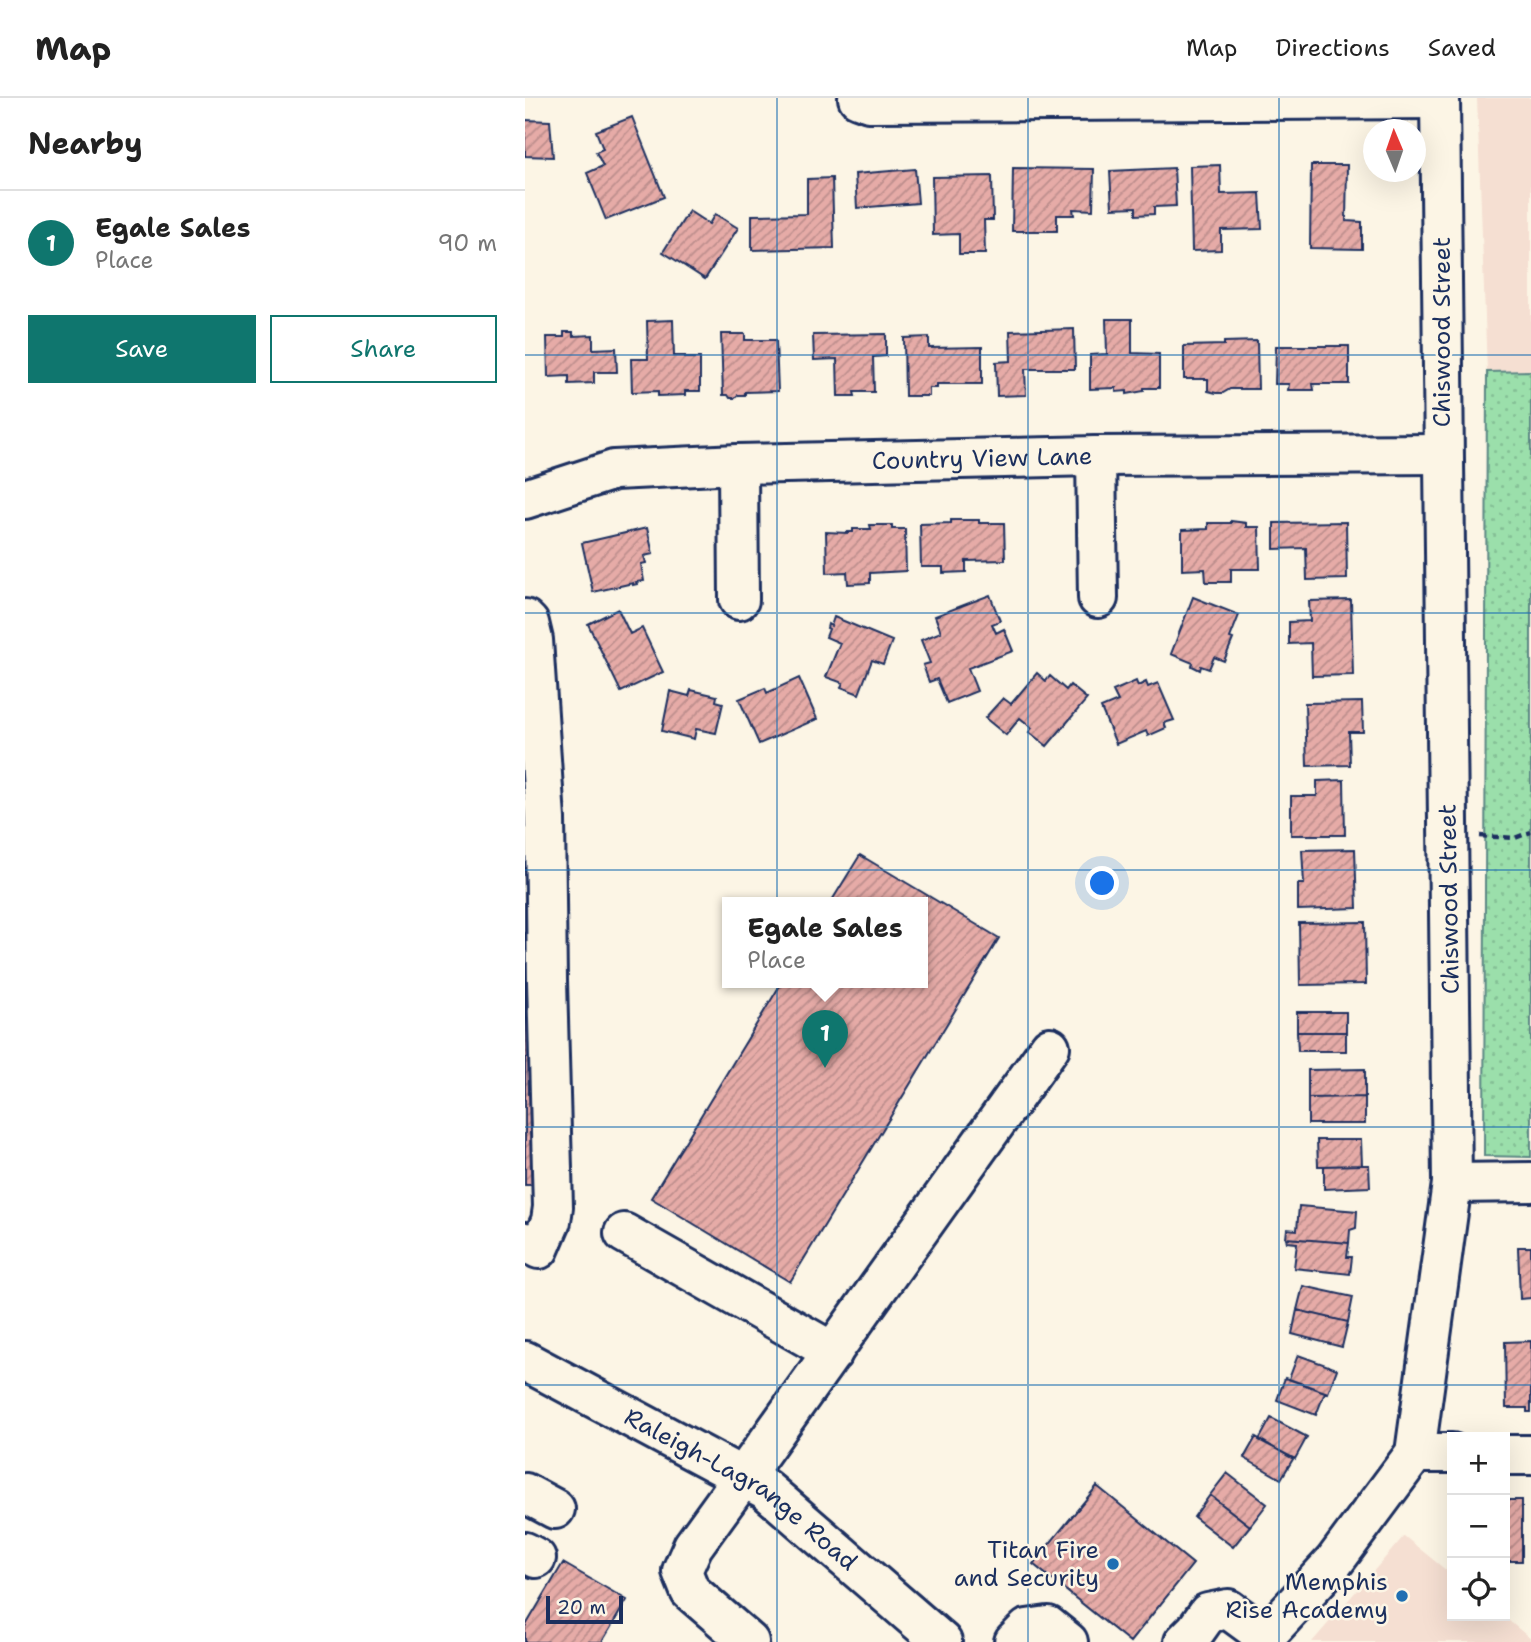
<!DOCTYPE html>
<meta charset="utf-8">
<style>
body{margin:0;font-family:"Shantell Sans",sans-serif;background:#f2f2f2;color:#222}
.controls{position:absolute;right:21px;bottom:21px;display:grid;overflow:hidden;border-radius:0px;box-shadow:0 7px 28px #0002}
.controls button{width:63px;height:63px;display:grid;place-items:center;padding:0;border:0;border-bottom:2px solid #e0e0e0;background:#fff;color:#222;font:35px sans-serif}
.compass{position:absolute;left:838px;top:21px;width:63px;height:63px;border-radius:50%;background:#fff;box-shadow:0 7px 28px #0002;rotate:358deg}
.scale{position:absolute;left:21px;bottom:18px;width:77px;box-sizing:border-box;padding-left:7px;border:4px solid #1b2f5e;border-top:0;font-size:19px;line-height:24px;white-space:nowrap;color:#1b2f5e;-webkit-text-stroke:5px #fcf5e5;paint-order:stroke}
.you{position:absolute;left:578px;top:786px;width:24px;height:24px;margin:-18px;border:5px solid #fff;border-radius:50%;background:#1a73e8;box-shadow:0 0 0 10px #1a73e833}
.badge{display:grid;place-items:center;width:46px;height:46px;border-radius:50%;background:#0f766e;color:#fff;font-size:23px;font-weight:700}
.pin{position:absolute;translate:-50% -58px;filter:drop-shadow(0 2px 4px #0008)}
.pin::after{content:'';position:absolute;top:37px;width:24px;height:21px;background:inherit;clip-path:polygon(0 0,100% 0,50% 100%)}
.popup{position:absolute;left:197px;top:799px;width:206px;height:91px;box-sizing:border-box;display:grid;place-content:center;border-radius:0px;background:#fff;filter:drop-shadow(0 2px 5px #0005);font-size:23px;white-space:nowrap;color:#767676}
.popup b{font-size:26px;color:#222}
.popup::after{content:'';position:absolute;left:50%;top:100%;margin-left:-14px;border:14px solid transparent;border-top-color:#fff}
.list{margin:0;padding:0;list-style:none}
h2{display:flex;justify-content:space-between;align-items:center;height:91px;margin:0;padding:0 28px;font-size:30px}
h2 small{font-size:23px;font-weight:400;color:#767676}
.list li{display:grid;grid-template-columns:46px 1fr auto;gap:21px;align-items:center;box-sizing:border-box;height:105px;padding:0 28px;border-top:2px solid #e0e0e0}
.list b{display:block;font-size:26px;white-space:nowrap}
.list p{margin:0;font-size:23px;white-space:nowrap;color:#767676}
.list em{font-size:23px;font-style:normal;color:#767676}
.actions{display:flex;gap:14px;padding:21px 28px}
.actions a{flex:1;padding:16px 0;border:2px solid #0f766e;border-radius:0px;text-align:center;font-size:24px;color:#0f766e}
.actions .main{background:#0f766e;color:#fff}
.icon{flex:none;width:38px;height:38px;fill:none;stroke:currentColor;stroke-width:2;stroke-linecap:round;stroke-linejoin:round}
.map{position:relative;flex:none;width:1006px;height:1544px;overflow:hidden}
header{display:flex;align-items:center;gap:42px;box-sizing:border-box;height:98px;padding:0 35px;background:#fff;border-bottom:2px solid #e0e0e0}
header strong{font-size:33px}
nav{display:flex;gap:38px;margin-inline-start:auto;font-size:24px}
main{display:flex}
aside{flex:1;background:#fff}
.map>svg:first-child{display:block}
.built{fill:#f5dfd2}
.park{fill:url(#park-dots);stroke:#5b8784;stroke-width:2}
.building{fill:url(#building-hatch);stroke:#1b2f5e;stroke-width:2}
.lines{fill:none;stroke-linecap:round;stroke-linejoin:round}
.minor-casing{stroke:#1b2f5e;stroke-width:44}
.major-casing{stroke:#1b2f5e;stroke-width:44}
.path{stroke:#1b2f5e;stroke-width:4.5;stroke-dasharray:7 5;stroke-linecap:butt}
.minor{stroke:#fcf5e5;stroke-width:38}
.major{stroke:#fcf5e5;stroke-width:38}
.grid{fill:none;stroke:#1f6fb2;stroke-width:2;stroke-opacity:0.55}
.poi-dot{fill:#1f6fb2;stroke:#fcf5e5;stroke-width:2.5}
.labels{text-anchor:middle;stroke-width:5;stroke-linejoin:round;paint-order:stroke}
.street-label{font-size:24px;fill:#1b2f5e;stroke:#fcf5e5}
.poi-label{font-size:24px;fill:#1b2f5e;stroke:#fcf5e5;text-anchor:end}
</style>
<header>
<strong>Map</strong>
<nav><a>Map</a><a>Directions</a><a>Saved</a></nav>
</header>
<main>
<aside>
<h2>Nearby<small></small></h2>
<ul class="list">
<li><span class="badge">1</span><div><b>Egale Sales</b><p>Place</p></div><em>90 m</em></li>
</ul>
<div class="actions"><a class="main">Save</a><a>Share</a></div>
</aside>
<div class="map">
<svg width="1006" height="1544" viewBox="0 0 1006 1544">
<defs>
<pattern id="park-dots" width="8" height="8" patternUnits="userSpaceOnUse" patternTransform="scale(1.75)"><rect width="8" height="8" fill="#9bdfab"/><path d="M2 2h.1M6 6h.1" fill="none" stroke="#85c096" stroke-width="1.8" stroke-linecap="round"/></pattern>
<pattern id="building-hatch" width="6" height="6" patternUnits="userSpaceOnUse" patternTransform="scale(1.75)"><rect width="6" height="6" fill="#e6aba7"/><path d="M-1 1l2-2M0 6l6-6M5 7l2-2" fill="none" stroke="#ba8c8b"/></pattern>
</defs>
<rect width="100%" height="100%" fill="#fcf5e5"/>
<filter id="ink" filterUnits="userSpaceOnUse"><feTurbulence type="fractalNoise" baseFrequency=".0143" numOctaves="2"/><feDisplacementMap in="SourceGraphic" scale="14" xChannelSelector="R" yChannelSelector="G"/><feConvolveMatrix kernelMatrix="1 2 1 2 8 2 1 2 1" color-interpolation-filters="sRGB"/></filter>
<g filter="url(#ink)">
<path class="built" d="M952 0H1006V273L962 274Z
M879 1438 927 1477V1518H978L1006 1541V1544H787Z"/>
<path class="park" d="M1006 273V1059L959 1058 962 274Z"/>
<path class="building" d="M107 19 139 99 81 122 62 75 78 68 71 54 78 51 71 33Z
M0 22 25 23 28 59 0 58Z
M695 67 696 96 735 95 737 131 696 132V152L667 153 665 68Z
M786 67H822L821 123 837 124V151L785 150Z
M488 70 569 71 568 112 548 111 549 117H532V133H487Z
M649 70 651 108 629 109V116L611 117V109L587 110 585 73Z
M390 71 393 105 332 110 330 76Z
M467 78 468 122H459L460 156H434V136L408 137 407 79Z
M307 80 309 150 227 152V117L282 116V81Z
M164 113 184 126 190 116 213 130 180 181 138 154Z
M581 221H607V255L634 256V290H619V293L602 296V293L591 294V290L565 291V257L582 256Z
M148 222 149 258H160V260H175V293H160V297L133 298V293L107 294 106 261H123L122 223Z
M549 231 550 271H500L501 297 472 298 471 264 486 263 485 233Z
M39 234H48V238L68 237V251L91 250 92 274H69V285L44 286V278L23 279 22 239H39Z
M196 236H220V242H251L253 293 220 294V297H213L210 300H205L203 297H198Z
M361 236V258L348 259 349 294H329L330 298H313L312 261 289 262 288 237Z
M404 239V250L457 249V286H412V290H404V298H380L379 240Z
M732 243 733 291H705L698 295H691L683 293V281H659V248L699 247V244Z
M751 248H824V286H788L789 292H763L764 286H750Z
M426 422H454V425H479L480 462 441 463V474L418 475V469H396L395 426 426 425Z
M706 423 721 425V429H734L735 471H706V484H681L680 471 657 472V432L683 431V425H706Z
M821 424 822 481 782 482 781 450 749 451V425Z
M345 427H367V431H380L381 473 345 475V485L323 486 322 474 302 475 301 434 323 435V434H328V431H346Z
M122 430 128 456 119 458 121 465 116 466 119 483 111 484 112 486 108 487V485L68 494 57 445Z
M465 497 475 523 467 526 471 535 479 531 488 553 443 570 452 593 422 605 412 581 404 584 398 567 405 565 396 542 416 534 410 518Z
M668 499 714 517 705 540 708 541 699 563 689 559 684 571 676 568 675 572 667 568 668 565 646 556Z
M826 502 828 577 787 578 786 545 764 546V524L785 523 784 503Z
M93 511 105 536 117 530 138 574 96 594 63 526Z
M309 519 367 543 358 566 347 562 334 596 316 589 318 585 301 579 315 545 301 539 304 531 302 530 303 526 306 528Z
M512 575 521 583 525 578 541 592 545 587 562 601 522 648 504 634 507 630 495 620 481 637 460 620 478 600 486 606Z
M274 580 292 621 234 646 214 601 240 590 242 595Z
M611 583 613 588 621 584 623 589 633 585 649 622 639 625 641 630 623 638 621 633 591 646 576 610 593 603 588 593Z
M166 592 192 598 191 603 198 605 191 635 171 631 169 641 137 633 145 593 164 598Z
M837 604 838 634H824L825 667 782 668 780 605Z
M819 682 820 737H766V698H792V683Z
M0 750 7 1015 13 1029 6 1030 7 1038H14L17 1050H6L7 1087H0Z
M830 751 832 810 773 812V786H779L777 752Z
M335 757 474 840 265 1184 126 1100 257 884H398V804H306Z
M840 824 841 886 775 887 774 825Z
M772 914H821V934H772Z
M772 934H821V953H773Z
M840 971V999L783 1000V972Z
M840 999V1026H783V1000Z
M792 1042H836L837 1067 793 1068Z
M837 1067H844L845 1089 799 1091V1068Z
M774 1108 832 1113 831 1130 825 1132 824 1145 761 1140 762 1131 772 1132Z
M761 1140 824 1145 822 1159H827L825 1176 769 1170 772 1145 762 1144Z
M993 1149H1006V1200L995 1201Z
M778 1188 828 1199 823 1224 772 1212Z
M772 1212 823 1224 817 1249 767 1236Z
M1006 1243V1314H1002V1310H981L980 1244Z
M773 1257 812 1271 803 1295 764 1281Z
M760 1280 800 1294 791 1317 752 1302Z
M746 1320 782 1339 770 1361 734 1342Z
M731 1339 768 1361 756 1381 719 1360Z
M702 1375 742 1406 725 1428 685 1397Z
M572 1388 668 1466 605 1544 508 1466Z
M685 1397 725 1428 708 1449 669 1419Z
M980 1402H997V1463H980Z
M38 1465 102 1502 77 1544H0V1529Z"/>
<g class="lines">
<defs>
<g id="minor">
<path d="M333 0 344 4 915 1"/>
<path d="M571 358 573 500"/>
<path d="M213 366 214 502"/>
<path id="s1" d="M0 401 89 372 213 366 571 358 918 356"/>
<path d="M0 521 4 525 8 542 20 721 22 883 28 1109 26 1123 14 1151 0 1144"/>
<path d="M927 1085 1006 1084"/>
<path d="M99 1135 308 1254"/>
<path d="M890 1355H927"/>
<path d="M980 1357H1006"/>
<path d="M0 1395 30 1411"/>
<path d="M0 1454 11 1460"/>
<path d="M224 1544 165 1493 157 1473 168 1448 218 1379 525 949"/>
<path d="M489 1544 502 1531 523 1528 543 1544"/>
<path d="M659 1544 671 1532 683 1515 703 1511 740 1538"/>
<path d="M735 1544 809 1464 890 1355 927 1085 915 0"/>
</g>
<g id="major">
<path id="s2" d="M0 1263 240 1391 417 1544"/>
</g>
</defs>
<use href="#minor" class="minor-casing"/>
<use href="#major" class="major-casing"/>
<path class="path" d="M955 738 990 740 1006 734"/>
<use href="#minor" class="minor"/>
<use href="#major" class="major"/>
</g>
</g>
<path class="grid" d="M252 0V1544M503 0V1544M754 0V1544M0 257H1006M0 515H1006M0 772H1006M0 1029H1006M0 1287H1006"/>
<g class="poi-dot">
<circle cx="588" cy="1466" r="7"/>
<circle cx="877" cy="1498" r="7"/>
</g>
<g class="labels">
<g class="street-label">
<text transform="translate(917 234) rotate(-90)" y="8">Chiswood Street</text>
<text dy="8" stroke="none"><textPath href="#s1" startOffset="462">Country View Lane</textPath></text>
<text transform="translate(924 801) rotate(-91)" y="8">Chiswood Street</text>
<text dy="8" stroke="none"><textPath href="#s2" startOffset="252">Raleigh-Lagrange Road</textPath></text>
</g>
<g class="poi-label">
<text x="574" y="1460">Titan Fire<tspan x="574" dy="28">and Security</tspan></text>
<text x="863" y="1492">Memphis<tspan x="863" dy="28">Rise Academy</tspan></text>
</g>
</g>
</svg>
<div class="controls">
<button>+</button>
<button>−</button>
<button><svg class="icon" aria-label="locate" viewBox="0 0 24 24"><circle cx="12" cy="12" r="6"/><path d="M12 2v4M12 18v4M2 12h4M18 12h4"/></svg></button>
</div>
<svg class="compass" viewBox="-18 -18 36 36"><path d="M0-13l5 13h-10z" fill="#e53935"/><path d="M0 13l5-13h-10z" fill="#767676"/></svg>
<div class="scale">20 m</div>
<div class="you"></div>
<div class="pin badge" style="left:300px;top:970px">1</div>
<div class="popup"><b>Egale Sales</b>Place</div>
</div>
</main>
